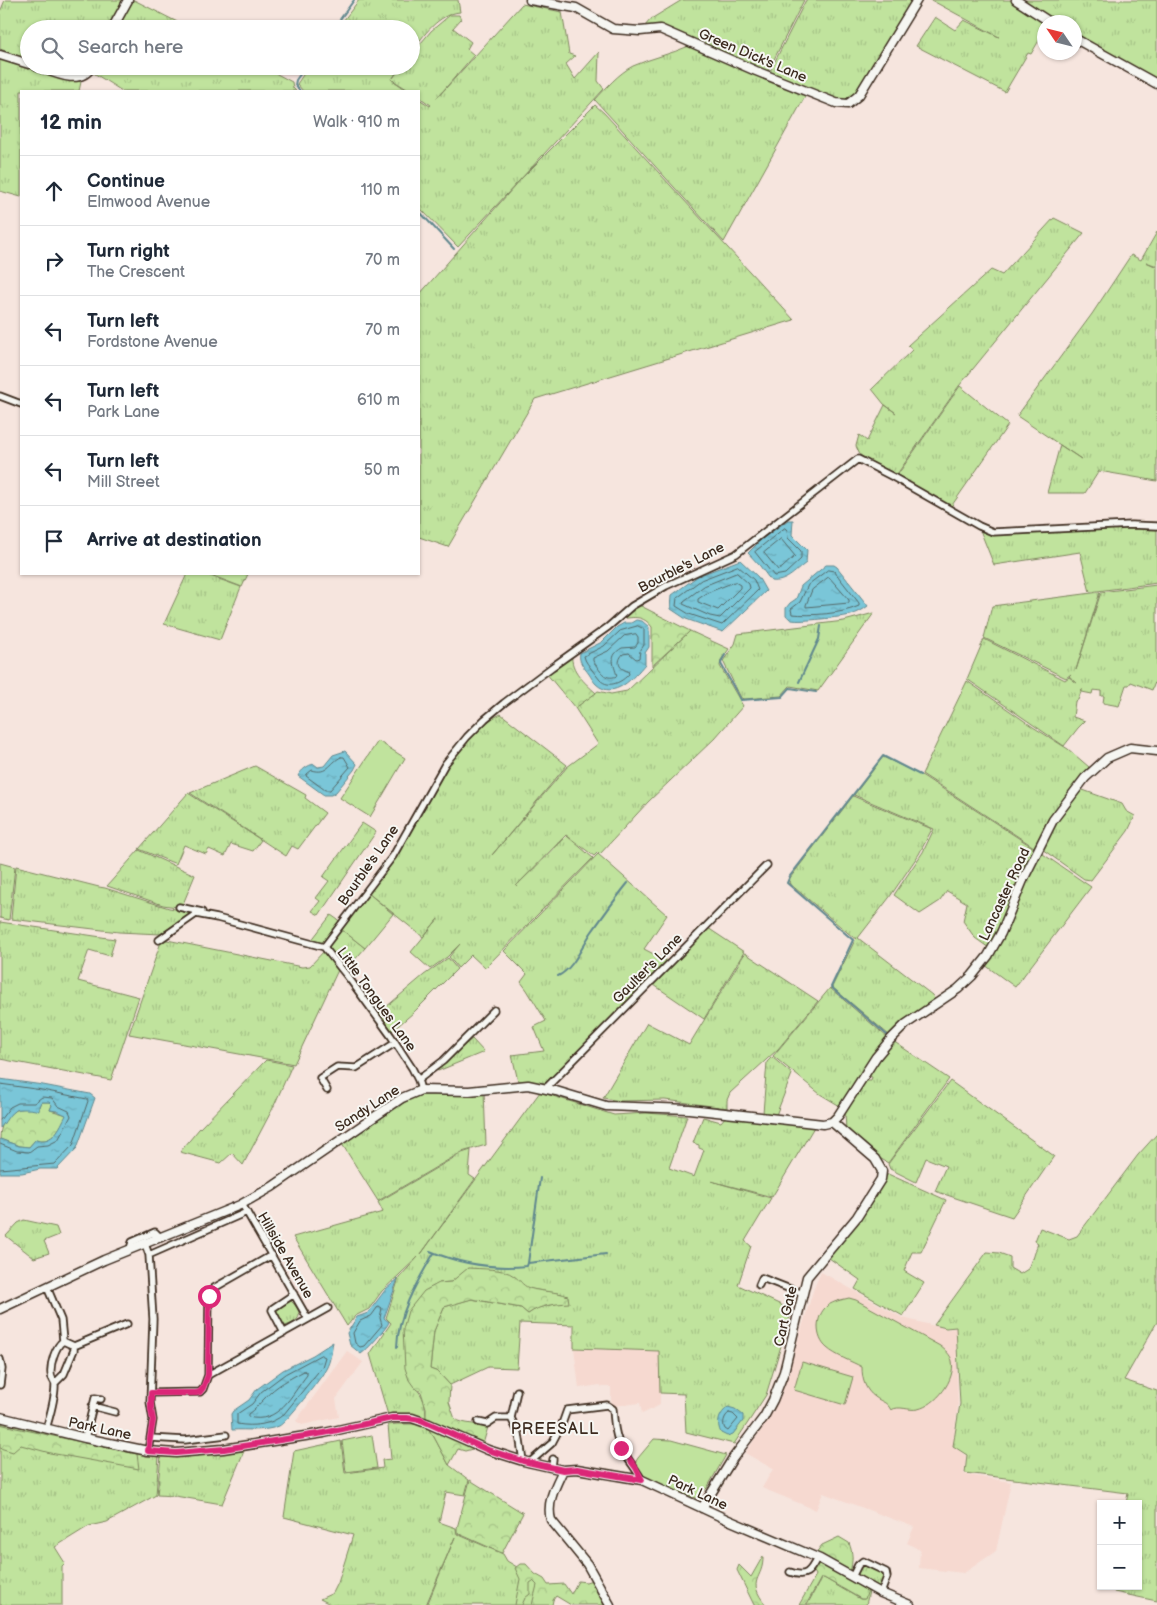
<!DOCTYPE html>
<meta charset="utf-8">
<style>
body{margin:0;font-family:"Balsamiq Sans",sans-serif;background:#f2f2f3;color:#1f2937}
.controls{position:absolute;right:15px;bottom:15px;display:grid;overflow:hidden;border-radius:0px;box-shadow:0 1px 4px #0004}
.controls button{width:45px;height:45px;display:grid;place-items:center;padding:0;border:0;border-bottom:1px solid #e0e1e3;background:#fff;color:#1f2937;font:25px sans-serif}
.compass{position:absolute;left:1037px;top:15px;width:45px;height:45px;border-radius:50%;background:#fff;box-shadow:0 1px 4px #0004;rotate:305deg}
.stop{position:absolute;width:15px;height:15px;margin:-11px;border:4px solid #db2777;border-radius:50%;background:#fff}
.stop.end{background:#db2777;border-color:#fff;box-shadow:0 1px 5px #0008}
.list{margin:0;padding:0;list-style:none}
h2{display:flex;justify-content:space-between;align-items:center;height:65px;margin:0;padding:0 20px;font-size:21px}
h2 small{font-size:16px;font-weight:400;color:#747a83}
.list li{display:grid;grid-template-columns:32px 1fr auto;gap:15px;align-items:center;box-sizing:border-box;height:70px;padding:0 20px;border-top:1px solid #e0e1e3}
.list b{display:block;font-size:19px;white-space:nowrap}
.list p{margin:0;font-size:16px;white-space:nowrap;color:#747a83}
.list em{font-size:16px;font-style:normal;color:#747a83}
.icon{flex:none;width:28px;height:28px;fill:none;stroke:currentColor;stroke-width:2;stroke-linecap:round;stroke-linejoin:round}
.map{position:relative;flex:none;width:1157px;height:1605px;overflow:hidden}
.search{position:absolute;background:#fff;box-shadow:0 1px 4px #0004;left:20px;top:20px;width:400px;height:55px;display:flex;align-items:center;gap:12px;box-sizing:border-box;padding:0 18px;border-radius:28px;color:#747a83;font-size:19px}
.panel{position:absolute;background:#fff;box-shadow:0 1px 4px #0004;left:20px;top:90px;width:400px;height:485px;border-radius:0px}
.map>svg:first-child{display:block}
.built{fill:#f6d9d0}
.grass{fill:url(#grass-tufts);stroke:#7e865e}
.forest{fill:url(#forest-crowns);stroke:#7e865e}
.park{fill:#c0e39d;stroke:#7e865e}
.water{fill:url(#water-ripples);stroke:#61888e}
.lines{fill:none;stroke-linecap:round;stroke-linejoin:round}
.shore{stroke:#546868;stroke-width:1}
.stream{stroke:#61888e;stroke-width:2}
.street-casing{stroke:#3b2a1e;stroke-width:9}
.secondary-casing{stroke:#3b2a1e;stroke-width:11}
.street{stroke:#f6f6f2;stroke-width:5.5}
.secondary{stroke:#f6f6f2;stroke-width:8}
.route{stroke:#db2777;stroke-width:6}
.labels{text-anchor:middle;stroke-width:4;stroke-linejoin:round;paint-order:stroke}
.street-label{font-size:14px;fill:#3b2a1e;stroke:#f6f6f2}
.quarter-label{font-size:16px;letter-spacing:1px;fill:#3b2a1e;stroke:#f6f6f2}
</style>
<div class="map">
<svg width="1157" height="1605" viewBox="0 0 1157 1605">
<defs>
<pattern id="grass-tufts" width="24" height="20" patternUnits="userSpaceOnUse" patternTransform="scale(1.25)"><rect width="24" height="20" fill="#c0e39d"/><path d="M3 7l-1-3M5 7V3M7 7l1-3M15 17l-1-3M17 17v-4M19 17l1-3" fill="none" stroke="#a6c387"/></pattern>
<pattern id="forest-crowns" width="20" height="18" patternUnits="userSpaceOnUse" patternTransform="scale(1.25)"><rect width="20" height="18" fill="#c0e39d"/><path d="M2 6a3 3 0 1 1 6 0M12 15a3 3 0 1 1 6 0" fill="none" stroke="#a6c387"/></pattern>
<pattern id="water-ripples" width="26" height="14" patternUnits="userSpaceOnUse" patternTransform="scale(1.25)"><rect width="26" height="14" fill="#7ac6d8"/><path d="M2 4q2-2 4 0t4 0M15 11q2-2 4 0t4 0" fill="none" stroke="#6aaab9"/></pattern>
</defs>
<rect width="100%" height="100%" fill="#f6e5de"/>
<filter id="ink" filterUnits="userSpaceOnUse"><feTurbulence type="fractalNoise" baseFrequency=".02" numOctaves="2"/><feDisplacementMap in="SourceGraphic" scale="10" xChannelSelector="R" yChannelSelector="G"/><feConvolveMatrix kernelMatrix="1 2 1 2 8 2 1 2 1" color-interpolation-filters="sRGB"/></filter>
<g filter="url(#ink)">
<path class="built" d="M821 1272 903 1318 947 1329 956 1328 958 1406 953 1446 966 1456 964 1474 1011 1482 996 1551 964 1573 919 1568 920 1550 907 1543 914 1527 823 1493 816 1510 762 1488 773 1469 745 1453 769 1419 781 1396 814 1288Z
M574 1348 660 1351V1405L642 1414 640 1403 613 1406 611 1400V1387H602L600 1385 579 1388Z
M347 1351 363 1362 336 1399 339 1417 302 1425 296 1421Z"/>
<path class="grass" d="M5 0H124L108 29H29V60L0 49V12Z
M132 0H134L191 29H116Z
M359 0H458L460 12C438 14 424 35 411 52V29H337Z
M682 0H804L767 73 658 27H644L651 19Z
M806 0H914L854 95 845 101 830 98 769 73Z
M931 0H1012L1044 23V32L1031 54 1028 53 1005 92 916 46 935 17 955 30 964 20 999 37Z
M1022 0H1157V80L1075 34 1074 22H1056Z
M522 4 562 12 569 54 575 56 566 64 575 79 599 52 598 81 604 89 458 247 419 207V99L430 106 431 105 419 97V91H410L391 79 408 91H303L297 84 309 66H400L393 78 402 66H411V55L431 31 450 15H459L461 19 453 28 471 42 467 49 474 55 436 99Z
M689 46 806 95 724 242 595 100C606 88 619 73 633 66 651 58 671 54 689 46Z
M2 55 29 66 81 82 79 91H21V197L0 191V59Z
M95 66H262L292 82 293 88 296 91H122L92 72Z
M595 105 604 113 794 320 535 399 448 547 419 537V295L521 179Z
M1054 218 1084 233 959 386 895 477 860 455 856 446 859 435 867 441 885 405 896 413 884 404 872 389 912 350 908 345 991 270 1002 275Z
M1157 232V266L1146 262 1157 267V481L1099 471 1085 493H1047L1060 445 1081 459 1017 416 1092 314 1131 255 1141 260Z
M960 386 1008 425 950 508 896 477Z
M1122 528 1157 529V583L1090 592 1080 552 994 565 980 530 995 534Z
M187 574H205L241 587 220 640 164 624Z
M208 574H248L242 587Z
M1157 585V677L1152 690 1131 682 1129 685H1126L1119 706 1103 703 1104 696H1101V691L1093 690 1092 694 1082 692V689L1078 700 1075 701 1073 717 1085 721 1078 728 1064 746 967 679 984 639 1065 680 1069 677 1077 683 1069 676 1071 674 1066 678 984 638 992 606 1100 592 1076 670 1101 592Z
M874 613 818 691 790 686 781 696 744 699 741 698 723 661 735 644 738 634 844 621Z
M690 631 729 649 721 660 720 666 743 706 715 738 648 802 600 854 598 852 594 856 566 835 516 886 567 836 593 858 485 968 471 955 458 968 449 957 460 944 447 957 430 969 411 952 438 919 423 937 368 893C383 868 399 843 414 818 436 782 462 731 501 714L567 765 492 855 567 767 598 744 575 708 598 691 611 694 627 691Z
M967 681 1033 727 1068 749 1089 767 1050 817 1034 847 922 774Z
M883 757 923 776 1034 848 1003 922 989 948 975 938 963 921 967 903 947 891 940 901 920 914 894 895 923 852 934 829 854 795Z
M255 766 306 795 305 798 325 813 298 849 292 846 286 856 190 793Z
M1080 789 1122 804 1126 811 1135 816 1128 831 1091 880 1084 879 1042 849 1067 804Z
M188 793 261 840 253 851 231 844 225 856 209 849 206 854 184 845 176 864 139 849Z
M853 796 932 829 919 854 889 898 858 938 932 995 935 1000 904 1020 889 1035 832 987 855 940 857 938H854L789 883 790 878Z
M362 823 376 832 319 915 312 911 320 901 316 898 329 881 323 877Z
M139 850 195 875 183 904 178 903 177 907 163 905 107 886Z
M1040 852 1091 887 1015 987 985 965 1002 940 1028 876Z
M598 854 667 915 644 949 667 961 547 1083 518 1081 512 1055 544 1051 534 1027 546 1021 527 990 521 982 527 974 504 951Z
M0 863 15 867 9 920 0 918Z
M16 866 99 887 105 888 169 908 194 912 160 934 119 932 11 919Z
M331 915 341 922 325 942 321 944 311 941Z
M0 922 115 939 110 956 89 950 78 981 139 997 111 1080 0 1059Z
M708 928 744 952 704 1019 651 983Z
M341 929 365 948 346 970 329 948V945Z
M162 939 302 967 310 966 325 950 338 970 294 1064 129 1034Z
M745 953 818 1001 778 1049 730 1093 727 1100V1108L665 1100 620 1101 603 1098 647 1023 689 1045Z
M448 958 457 969 413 1013 392 1031 379 1013 424 975Z
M830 988 887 1037 870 1059 840 1106 820 1094 773 1056Z
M472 1039 484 1052 438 1071 435 1069Z
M893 1041 949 1079 888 1163 878 1157 846 1131 845 1111 865 1081H871L872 1077 868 1076Z
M772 1057 792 1074 776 1115 763 1113 767 1062Z
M266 1060 292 1065 273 1108 243 1165 232 1153 221 1163 180 1152 199 1129Z
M950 1081 1054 1156 1012 1217 935 1191 946 1166 926 1158 916 1182 890 1169 888 1164Z
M484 1091 486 1145 462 1152 378 1201 342 1144 381 1116 403 1103 420 1095H457Z
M540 1092 614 1115 646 1113 687 1116 669 1168 694 1177 704 1150 699 1148V1145L693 1143 703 1117 721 1122 726 1116 814 1127 772 1197 711 1181 771 1198 745 1241 751 1246 738 1285 792 1310 766 1395 734 1444 686 1432 684 1394 660 1393 659 1351 574 1348V1325L520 1323 517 1368 488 1367 450 1385 438 1372 430 1369 434 1331 444 1307 471 1299 521 1308 528 1314 537 1308 556 1304 562 1294 531 1289 468 1269 451 1282 439 1283 414 1387C424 1394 426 1407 426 1420L388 1415 370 1354 391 1323 386 1318 399 1278 418 1257 382 1291 369 1309 355 1316 347 1326 293 1237 383 1212 378 1202 462 1153 471 1150 469 1175 475 1179 421 1254Z
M1157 1134V1322L1124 1380 1157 1391V1601L1114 1592 1115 1586H1138V1504H1126L1128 1493 965 1473 967 1455 953 1446 960 1404 956 1327 946 1328 934 1325 987 1252 999 1253 1010 1257V1268L1020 1274 1028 1269 1032 1258 1033 1259 1038 1243 1035 1241 1040 1228 1069 1239 1077 1236 1138 1155Z
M888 1174 946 1200 921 1252H912L904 1271 924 1283 903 1316 855 1289 860 1280 829 1258 861 1219Z
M24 1220 56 1227 59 1235 44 1241 49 1253 34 1258 6 1236 18 1223Z
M291 1301C304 1313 301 1321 285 1326L275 1311 276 1309Z
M0 1423 159 1456 156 1495 107 1522 89 1526 55 1547 65 1563 62 1566V1605H0Z
M397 1424H425L434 1437 449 1465 469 1480 465 1495 446 1492 439 1522 456 1528 457 1534 503 1554 507 1561 540 1581 535 1605H427L455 1537 426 1605H332L320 1599 333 1593 338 1583 353 1535 284 1517 294 1451 341 1441 345 1473 383 1468 382 1460 391 1459 388 1425Z
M244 1451 222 1504 175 1496 157 1495 161 1456 173 1457Z
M863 1564 885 1574 881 1588 855 1575 859 1566Z
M824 1578 860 1599H864L868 1589 869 1591 866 1605H807L821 1579Z"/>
<path class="forest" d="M639 605 690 631 652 666V627C643 615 634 617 621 619Z
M572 655C570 670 585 683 596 693L575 708 546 673Z
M41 1102H49L52 1105 50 1110 67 1115C60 1127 53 1145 36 1139L29 1147 19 1146 0 1139C0 1115 16 1104 39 1110V1106Z
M468 1268C480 1269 504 1268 514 1276 520 1280 522 1285 529 1288 542 1292 556 1291 568 1296L569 1303C554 1304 540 1305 528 1314L521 1308 472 1299 444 1307 434 1331 430 1369 438 1372 450 1385 449 1402 455 1419C465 1425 477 1423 488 1427L483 1444 426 1420V1408L421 1392 414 1387 409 1380 405 1368 403 1329 408 1311 424 1291 439 1283 451 1282Z
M0 1424 16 1428 137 1454 139 1469 50 1453 21 1445 13 1452 0 1448Z
M425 1424 476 1448 465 1451 458 1449 449 1465 434 1437Z
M470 1480 523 1513 502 1553 457 1533V1528Z
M839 1537 849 1543C853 1553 853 1561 850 1572L815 1554 822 1545Z
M763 1556C764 1580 745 1579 766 1605H754L737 1570 739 1565 751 1577Z
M820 1562 864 1587 868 1590 865 1599H861L824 1578H821L806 1605H799L816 1575 813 1570Z
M520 1564H526L535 1574 544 1579 548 1585 564 1584 571 1594 578 1581 586 1582 592 1580 599 1591 604 1605H571L556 1596 553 1600 552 1605H532L537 1585 533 1581 530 1583V1594L525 1598 522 1605H515L520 1579 515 1568Z"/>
<path class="park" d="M378 741 405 758 370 817 340 798Z
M368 893 393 914 365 948 341 929Z
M849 1298 856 1300 940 1346C945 1350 951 1355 952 1361 956 1380 936 1405 918 1409 908 1411 900 1405 891 1410 886 1401 883 1403 875 1397 865 1390 862 1379 862 1367 851 1361 836 1356 827 1348 815 1338 815 1316 827 1306 834 1301 841 1300 849 1298Z
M802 1362 853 1377 845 1405 794 1390Z
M372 1435 377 1468 346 1472 342 1441Z
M654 1439 671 1440 726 1455 707 1488 696 1498 647 1480 635 1463 638 1458Z"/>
<path class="water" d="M788 520H793L792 535 807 550 806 563C794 572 786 583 771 581L760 566 748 553 762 539Z
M740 560 758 577 766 591 723 632 686 619 671 609 672 595 698 576Z
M826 565H834L837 567 868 606C863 610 857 613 851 615 841 617 801 622 792 620 789 619 788 617 786 615V608L790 603 796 599 801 586Z
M636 620 642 621 649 627V647L645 653V664C634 677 614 701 596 684 593 681 591 677 589 674 584 667 578 662 580 653L602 642 617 627 624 623H631Z
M345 751 357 764 354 770 336 792 331 795H324L298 776C301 770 308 765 314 764L318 767 324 766 333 755Z
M0 1079 43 1085 90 1094 95 1098 77 1148 57 1169H40L22 1173H0V1139L19 1146 29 1147 36 1139C53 1145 60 1127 66 1115L57 1111 50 1110 52 1105 49 1102H41L39 1106V1111C33 1109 29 1109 23 1109 10 1108 8 1120 0 1128Z
M398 1279 384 1318 389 1322C387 1328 367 1350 361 1354L350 1345 347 1333 357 1317 368 1313 386 1289Z
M333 1342C331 1351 331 1360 326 1369 322 1377 286 1423 279 1426 265 1432 247 1429 232 1430L231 1414 233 1411 249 1400 257 1389 283 1370 313 1355Z
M728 1407 735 1409 743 1415V1421L733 1434 727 1436 721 1433C716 1423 719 1414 728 1407Z"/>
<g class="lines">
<path class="shore" d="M785 528 787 530 788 538 801 551V559L785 574 774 576 755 552Z
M781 539 795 556 782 568 778 570 764 553Z
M738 566 754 580 758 590 722 625 689 614 676 606 677 598 701 580Z
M828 570 834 571 859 603V606C842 614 811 616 792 614L791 609 800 602 808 585Z
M737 573 749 584 750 588 720 618 710 616 683 604 684 601 704 586Z
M829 577 849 600V603L806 607V605L812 590Z
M735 582 740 585V588L718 610 698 602V599L707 593Z
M638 626 644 629V645L640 651 639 658 636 659 629 653 623 654C616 662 619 669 628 671L629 674C622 682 609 689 600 680 597 677 595 673 592 670 589 665 585 662 584 656L604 646 620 631Z
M636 634 638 637V643L635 647 622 648C608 656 614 664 617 676 604 681 600 670 593 661V658L608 651 624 636Z
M341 757H344L350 767 330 790H325L306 776 307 774 312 770C328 775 329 763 341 757Z
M0 1084 42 1090 87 1099 88 1101 73 1145 55 1164 0 1169
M0 1120 10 1107 18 1103H34L42 1097 52 1098 58 1106 69 1111 71 1116 58 1140 48 1145 37 1146 29 1152 17 1151 0 1144
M379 1306 382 1308 380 1318 382 1325 364 1346 360 1347 355 1343 353 1333 360 1321 371 1316Z
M321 1355 325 1357 322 1367 284 1414C272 1425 253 1427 237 1424V1414L252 1404 261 1392 285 1374Z
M304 1371 307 1372V1375C291 1395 279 1425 248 1417V1414C255 1409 259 1404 265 1398 275 1386 291 1378 304 1371Z
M729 1413 733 1414 738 1419 728 1431 725 1429C722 1424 724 1416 729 1413Z"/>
<path class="stream" d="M333 29 354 0
M300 91 295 85 296 80 306 66
M419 211 454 249
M725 655 722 660 721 664 741 700 782 697 790 688 816 692
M799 682 819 639 821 626
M558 976C573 969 582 947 591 933 603 916 615 899 628 883
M887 1035 831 987 853 940 787 883 790 876 883 756 920 775
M430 1251C460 1264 494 1269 527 1266L528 1263 606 1254
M528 1263 540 1178
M397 1347C398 1313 417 1282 434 1253"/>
<defs>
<path id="street" d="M0 396 21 404
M179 907 202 912
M159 940 196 914 217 918 324 947 351 981 391 1036 412 1068 418 1080 421 1090
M324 947 393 856 445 764 467 737 485 719 504 703 552 667 608 627 632 606 666 586 736 554 858 459 893 477 979 526 993 532 1131 525 1157 526
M418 1080 443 1061 494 1010
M545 1089 767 865
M327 1090 320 1078 337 1067 356 1068 395 1043
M242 1204 308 1319
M145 1244 149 1255 153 1319 150 1402 153 1420 148 1451
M130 1249 132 1242 155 1232 161 1238
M149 1255 247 1212
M759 1285 762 1278 803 1294
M284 1333 272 1310 273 1308 294 1294
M74 1346 127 1324
M0 1359 2 1369 0 1385
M208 1375 209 1293 214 1288 272 1255
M55 1383 64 1374 74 1350V1346L63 1341
M517 1391 511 1418 519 1434 523 1461
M151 1393 200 1392 203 1389 208 1375 328 1308
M92 1406 115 1412
M478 1422 487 1424 496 1418H511
M46 1429C50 1415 55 1400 55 1385 55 1381 51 1379 51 1374 50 1364 55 1347 63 1341L61 1320 47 1287
M85 1438 95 1398 101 1399
M150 1438 185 1440 226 1435
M529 1463 552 1443 562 1424 567 1410 607 1405 613 1409C614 1422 615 1437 622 1449 628 1460 636 1469 642 1480
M552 1467 553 1459
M790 1572C806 1578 810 1572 817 1558
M852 1577 858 1565 863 1561 886 1572 887 1577 881 1593"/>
<path id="secondary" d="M530 0 576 8 613 29 640 31 660 29 756 71 836 103 848 104 859 95 917 0
M1016 0 1050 22
M112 29 128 0
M1074 38 1157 84
M0 55 29 64
M36 66C53 72 80 87 92 66
M0 1309 104 1260 240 1205 272 1187 402 1098 421 1090 469 1091 528 1085 556 1091 606 1106 689 1109 823 1124 832 1122 838 1116 876 1057 891 1039 906 1024 958 989 972 976 988 956 1001 933 1024 878 1053 820 1085 778 1107 758 1130 748 1157 751
M0 1417 85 1438 148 1451 176 1453 223 1449 324 1433 392 1418H412L429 1424 488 1450 523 1461 563 1470 577 1469 642 1480 726 1519 820 1559 881 1593 910 1605
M563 1470C556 1485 546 1502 551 1520L587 1564 610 1605
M702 1508 733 1458 764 1417 773 1400 784 1372 807 1277 857 1217 881 1179 882 1171 875 1159 832 1122"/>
</defs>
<use href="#street" class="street-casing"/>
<use href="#secondary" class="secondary-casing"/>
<use href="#street" class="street"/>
<use href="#secondary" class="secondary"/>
</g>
</g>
<g class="lines" filter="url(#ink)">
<path class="route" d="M209 1296 208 1375 203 1388 200 1392 196 1393H151V1409L153 1420 148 1451 176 1453 224 1449 324 1433 392 1418H407L421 1420 488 1450 523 1461 563 1470 577 1469 642 1480 636 1468 621 1448"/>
</g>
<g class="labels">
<g class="street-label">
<text transform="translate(753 55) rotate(23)" y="5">Green Dick's Lane</text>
<text transform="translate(681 567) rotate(-27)" y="5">Bourble's Lane</text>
<text transform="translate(368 865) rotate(-55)" y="5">Bourble's Lane</text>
<text transform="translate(1004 894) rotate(-65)" y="5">Lancaster Road</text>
<text transform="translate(647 968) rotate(-45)" y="5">Gaulter's Lane</text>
<text transform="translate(377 999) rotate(54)" y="5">Little Tongues Lane</text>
<text transform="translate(367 1108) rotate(-33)" y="5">Sandy Lane</text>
<text transform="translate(286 1255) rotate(60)" y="5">Hillside Avenue</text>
<text transform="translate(785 1316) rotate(-77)" y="5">Cart Gate</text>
<text transform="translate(100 1428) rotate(12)" y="5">Park Lane</text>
<text transform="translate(698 1492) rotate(25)" y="5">Park Lane</text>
</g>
<g class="quarter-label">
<text x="555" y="1434">PREESALL</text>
</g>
</g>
</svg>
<div class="controls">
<button>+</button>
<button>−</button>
</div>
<svg class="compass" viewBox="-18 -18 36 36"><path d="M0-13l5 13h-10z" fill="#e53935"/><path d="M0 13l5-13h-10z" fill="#747a83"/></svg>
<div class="stop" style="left:209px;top:1296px"></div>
<div class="stop end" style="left:621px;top:1448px"></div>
<div class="search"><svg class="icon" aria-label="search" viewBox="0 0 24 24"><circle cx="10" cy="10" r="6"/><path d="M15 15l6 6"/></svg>Search here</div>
<section class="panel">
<h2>12 min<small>Walk · 910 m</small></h2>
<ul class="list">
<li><svg class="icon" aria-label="ahead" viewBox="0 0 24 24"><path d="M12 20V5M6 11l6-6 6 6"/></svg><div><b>Continue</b><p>Elmwood Avenue</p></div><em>110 m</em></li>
<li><svg class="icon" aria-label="right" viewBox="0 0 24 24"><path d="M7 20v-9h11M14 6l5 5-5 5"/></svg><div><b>Turn right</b><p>The Crescent</p></div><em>70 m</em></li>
<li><svg class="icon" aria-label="left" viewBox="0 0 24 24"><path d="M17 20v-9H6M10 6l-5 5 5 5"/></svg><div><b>Turn left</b><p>Fordstone Avenue</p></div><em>70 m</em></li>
<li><svg class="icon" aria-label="left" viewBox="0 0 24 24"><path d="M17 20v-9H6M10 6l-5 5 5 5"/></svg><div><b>Turn left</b><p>Park Lane</p></div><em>610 m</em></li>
<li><svg class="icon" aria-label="left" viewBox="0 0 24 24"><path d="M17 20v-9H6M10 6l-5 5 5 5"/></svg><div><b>Turn left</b><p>Mill Street</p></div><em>50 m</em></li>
<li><svg class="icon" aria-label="arrive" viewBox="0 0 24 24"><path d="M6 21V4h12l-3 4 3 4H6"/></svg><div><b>Arrive at destination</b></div></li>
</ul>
</section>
</div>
